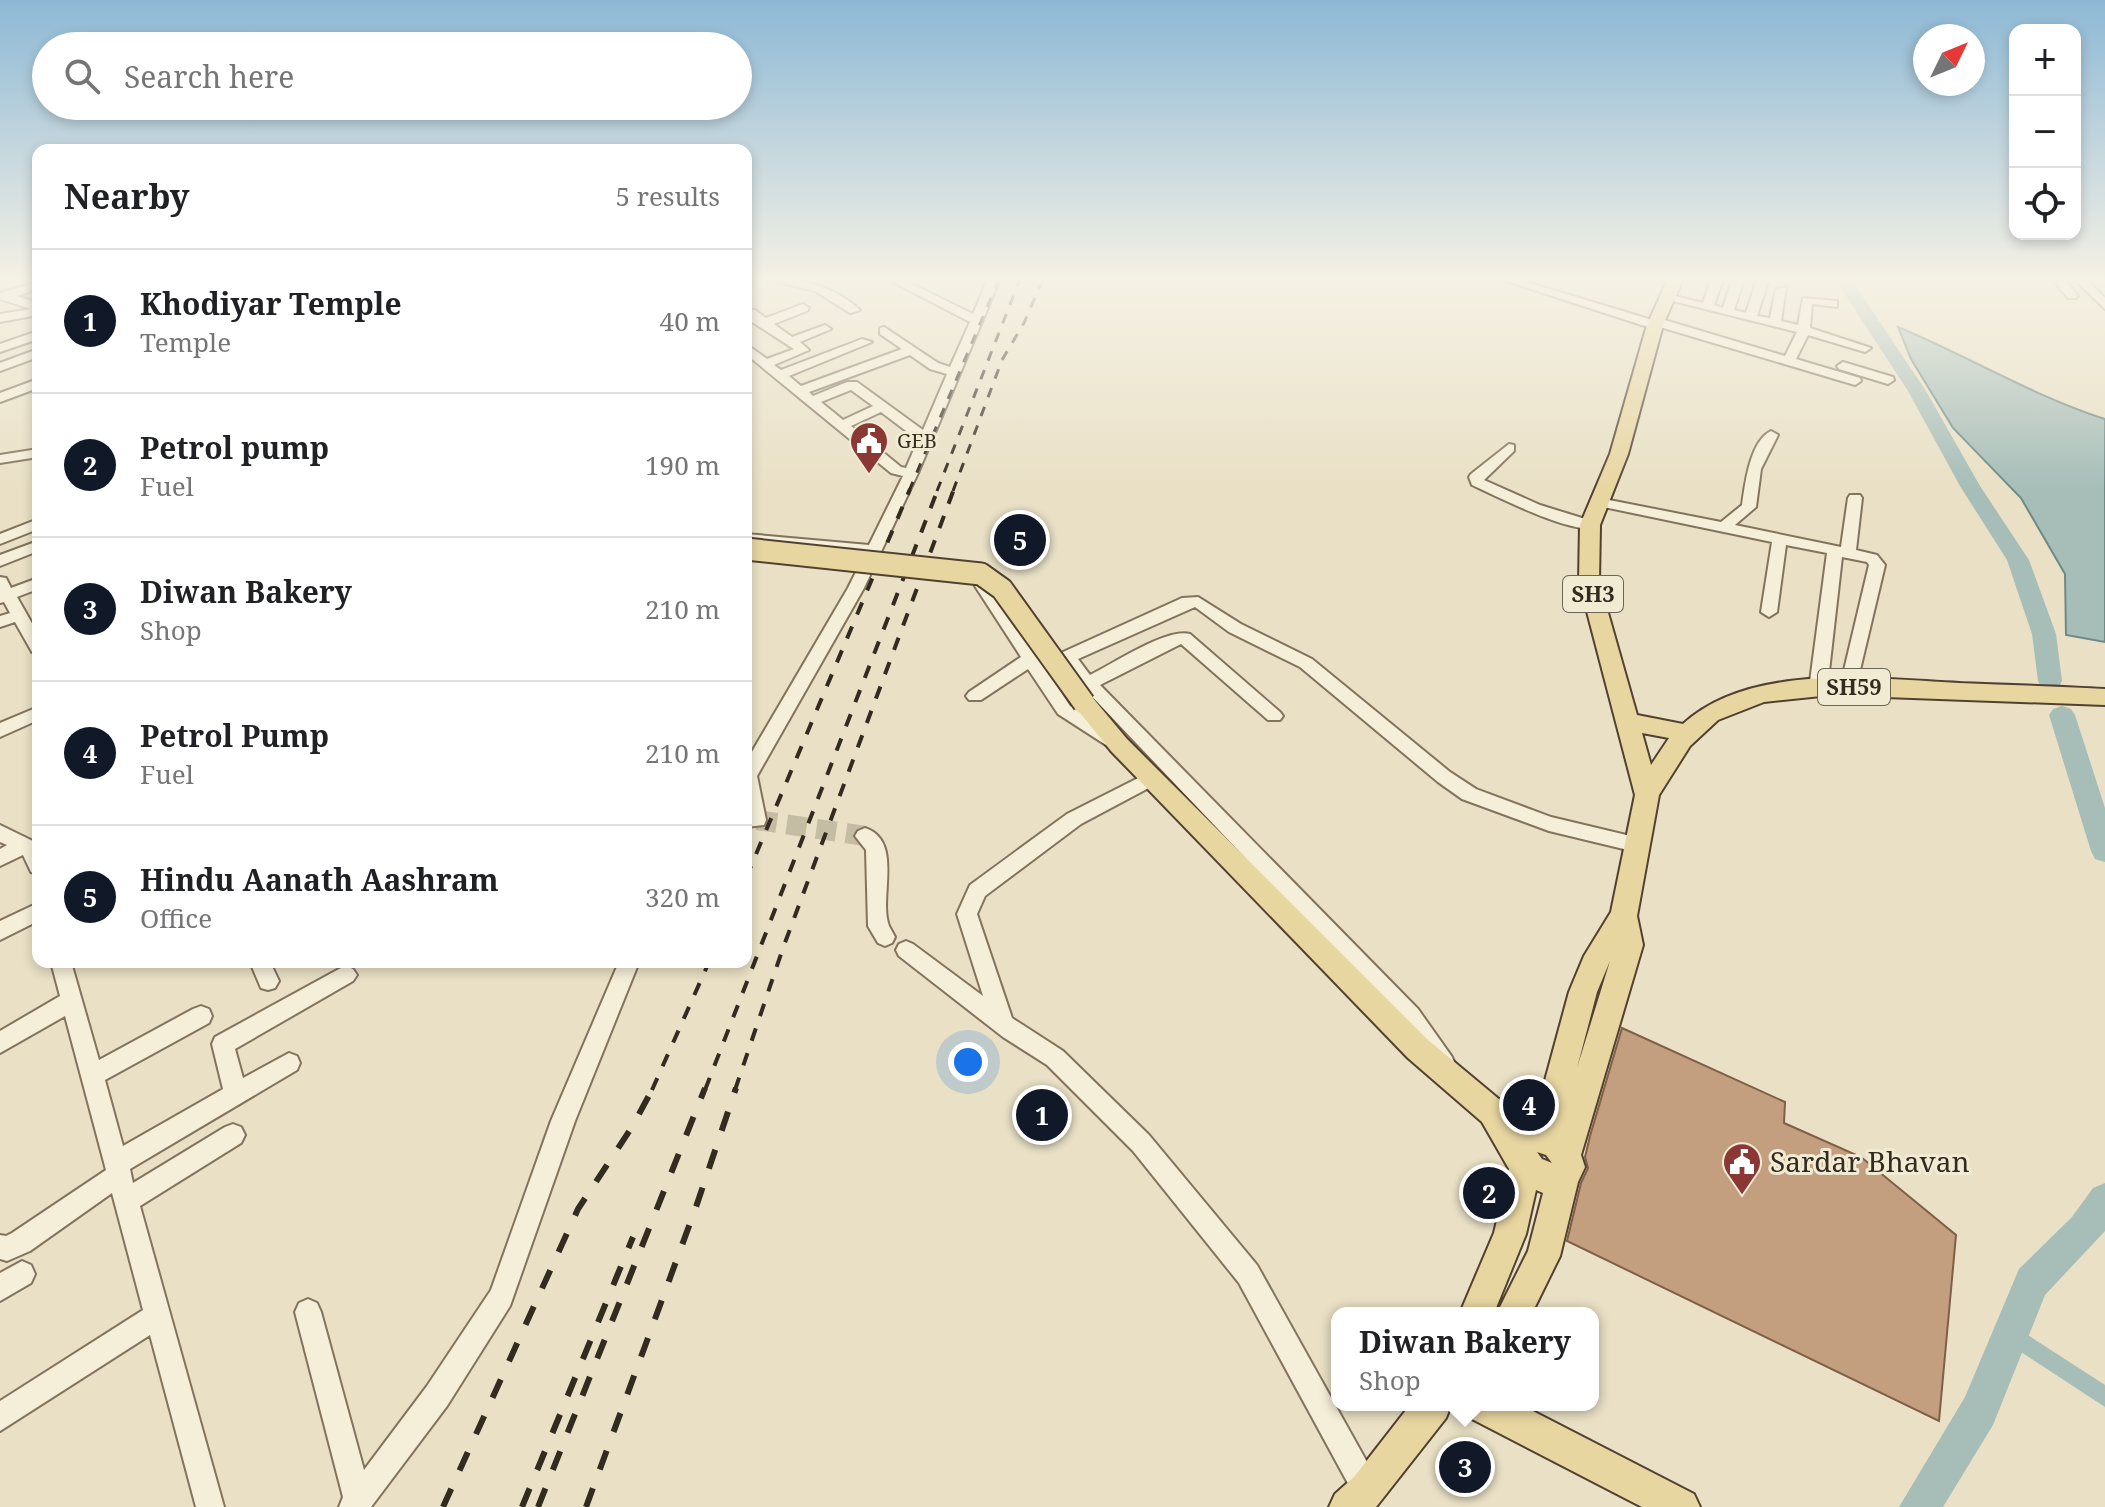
<!DOCTYPE html>
<meta charset="utf-8">
<style>
body{margin:0;font-family:"Noto Serif",serif;background:#f2f2f2;color:#202124}
.controls{position:absolute;right:24px;top:24px;display:grid;overflow:hidden;border-radius:16px;box-shadow:0 4px 12px #0003}
.controls button{width:72px;height:72px;display:grid;place-items:center;padding:0;border:0;border-bottom:2px solid #e0e0e0;background:#fff;color:#202124;font:40px sans-serif}
.compass{position:absolute;left:1913px;top:24px;width:72px;height:72px;border-radius:50%;background:#fff;box-shadow:0 4px 12px #0003;rotate:47deg}
.you{position:absolute;left:968px;top:1062px;width:28px;height:28px;margin:-20px;border:6px solid #fff;border-radius:50%;background:#1a73e8;box-shadow:0 0 0 12px #1a73e833}
.badge{display:grid;place-items:center;width:52px;height:52px;border-radius:50%;background:#111827;color:#fff;font-size:26px;font-weight:700}
.pin{position:absolute;translate:-50% -50%;border:4px solid #fff;box-shadow:0 2px 8px #0006}
.popup{position:absolute;left:1331px;top:1307px;width:268px;height:104px;box-sizing:border-box;display:grid;place-content:center;border-radius:16px;background:#fff;filter:drop-shadow(0 2px 6px #0005);font-size:26px;white-space:nowrap;color:#757577}
.popup b{font-size:30px;color:#202124}
.popup::after{content:'';position:absolute;left:50%;top:100%;margin-left:-16px;border:16px solid transparent;border-top-color:#fff}
.list{margin:0;padding:0;list-style:none}
h2{display:flex;justify-content:space-between;align-items:center;height:104px;margin:0;padding:0 32px;font-size:34px}
h2 small{font-size:26px;font-weight:400;color:#757577}
.list li{display:grid;grid-template-columns:52px 1fr auto;gap:24px;align-items:center;box-sizing:border-box;height:144px;padding:0 32px;border-top:2px solid #e0e0e0}
.list b{display:block;font-size:30px;white-space:nowrap}
.list p{margin:0;font-size:26px;white-space:nowrap;color:#757577}
.list em{font-size:26px;font-style:normal;color:#757577}
.icon{flex:none;width:44px;height:44px;fill:none;stroke:currentColor;stroke-width:2;stroke-linecap:round;stroke-linejoin:round}
.map{position:relative;flex:none;width:2105px;height:1507px;overflow:hidden}
.search{position:absolute;background:#fff;box-shadow:0 4px 12px #0003;left:32px;top:32px;width:720px;height:88px;display:flex;align-items:center;gap:20px;box-sizing:border-box;padding:0 28px;border-radius:44px;color:#757577;font-size:30px}
.panel{position:absolute;background:#fff;box-shadow:0 4px 12px #0003;left:32px;top:144px;width:720px;height:824px;border-radius:16px}
.map>svg:first-child{display:block}
.water{fill:#a6bdb8;stroke:#6e8a85;stroke-width:2}
.lines{fill:none;stroke-linecap:round;stroke-linejoin:round}
.canal{fill:#a6bdb8;fill-rule:evenodd}
.river{fill:#a6bdb8;fill-rule:evenodd}
.building{fill:#c39f7f;stroke:#7f5f46;stroke-width:2}
.minor-tunnel{stroke:#c5bca4;stroke-width:20;stroke-dasharray:20 10;stroke-linecap:butt}
.minor-casing{stroke:#82735d;stroke-width:4}
.major-casing{stroke:#514131;stroke-width:4}
.minor{fill:#f5eed8;fill-rule:evenodd}
.major{fill:#e8d6a1;fill-rule:evenodd}
.rail-far2{stroke:#342b20;stroke-width:3;stroke-dasharray:10 10;stroke-linecap:butt}
.rail-far1{stroke:#342b20;stroke-width:4;stroke-dasharray:13 13;stroke-linecap:butt}
.rail{stroke:#342b20;stroke-width:6;stroke-dasharray:20 20;stroke-linecap:butt}
.major-bridge-casing{stroke:#514131;stroke-width:25;stroke-linecap:butt}
.major-bridge{stroke:#e8d6a1;stroke-width:21}
.labels{text-anchor:middle;stroke-width:6;stroke-linejoin:round;paint-order:stroke}
.far-poi-label{font-size:20px;fill:#342b20;stroke:#f1ebd4;text-anchor:start}
.shield{fill:#f1ebd4;stroke:#6d6556;stroke-width:2}
.shield-label{font-size:22px;font-weight:bold;fill:#342b20}
.near-poi-label{font-size:28px;fill:#342b20;stroke:#f1ebd4;text-anchor:start}
</style>
<div class="map">
<svg width="2105" height="1507" viewBox="0 0 2105 1507">
<rect width="100%" height="100%" fill="#e9e0c5"/>
<path class="water" d="M1898 327C1968 356 2033 396 2105 419V642L2066 635 2065 574 2021 498 1953 428 1911 359Z"/>
<g class="lines">
<path class="canal" d="M2011 1324 2105 1385V1407L2004 1341 2001 1334 2004 1327Z"/>
<path class="river" d="M1835 279H1851L1926 391 1980 486 2029 560 2056 634 2062 681 2059 687 2050 690 2041 687 2038 681 2032 634 2007 560 1960 486 1908 391Z
M2062 706 2071 709 2075 715 2105 808V862L2095 859 2091 851 2049 715 2053 709Z
M2105 1183V1231L2045 1295 1993 1425 1943 1507H1899L1965 1397 2019 1269 2072 1217 2093 1188Z"/>
</g>
<path class="building" d="M1622 1028 1785 1102 1784 1123 1861 1157 1956 1235 1939 1421 1567 1241 1581 1183 1588 1168 1585 1157 1590 1136Z"/>
<g class="lines">
<path class="minor-tunnel" d="M757 820 865 836"/>
<defs>
<path id="minor" d="M767 279C802 278 834 286 860 310L850 313 815 291Z
M887 279H902L973 314 988 279H1000L918 473 864 588 757 776 766 820 764 825 746 827V762L848 588 865 554 746 544V534L869 545 903 476 891 473 746 354V344L767 359 794 349 746 318V310H755L766 318 803 304 809 308 807 311 774 324 792 337 825 325 831 329 800 342 809 350 774 365 781 370 862 339 872 342 789 376 801 386 902 349 880 334V328L884 327 938 363 950 367 970 322ZM910 355 930 369 947 374 923 430 857 382H847L813 396 809 392ZM851 390 873 406 843 420 821 402ZM881 412 918 440 906 468 901 467 851 426Z
M1500 279H1517L1652 320 1661 319 1785 356 1797 332 1661 298 1667 294 1703 303 1710 282 1708 279H1720L1722 282 1714 305 1723 308 1732 279H1744L1734 310 1746 313 1756 282 1763 279 1768 282 1757 316 1770 318 1776 289 1786 287 1781 321 1798 325 1803 298 1837 301V307L1812 304 1810 328 1871 348 1865 352 1808 335 1796 359 1860 378 1861 381 1855 385 1660 327 1651 328Z
M2052 279H2064L2078 296 2076 298H2068Z
M2074 279H2086L2105 298V309Z
M38 282V289L16 296 38 303V315L0 322V314L31 309 0 299V293Z
M38 331V339L0 352V344Z
M38 349V357L0 371V363Z
M1843 362 1893 377 1894 380 1888 384 1839 369 1837 366Z
M38 379V388L0 402V393Z
M1771 431 1778 435 1761 469 1756 507 1735 525 1841 547 1848 498 1850 495H1860L1862 498 1856 550 1877 555 1885 565 1855 691H1843L1840 687 1869 565 1867 562 1842 557 1827 689 1818 695 1809 689 1827 553 1786 545 1777 612 1769 617 1761 612 1772 542 1599 506 1592 502 1599 498 1721 522 1742 505C1745 484 1750 441 1771 431Z
M1509 444 1514 445V451L1484 480 1540 505 1595 522V528C1569 533 1498 497 1472 485L1469 477 1471 474Z
M38 449V457L0 463V455Z
M38 519V529L0 544V534Z
M38 541V551L0 566V555Z
M0 577 6 578 11 588 38 578V589L17 597 38 634V654L32 652 15 622 0 627V616L10 613 4 602 0 603Z
M983 581 989 582 1070 706 1118 735 1121 740 1118 745H1106L1058 714 1028 669 981 700H969L966 696 969 692 1021 657 975 586Z
M1198 597 1241 624 1312 659 1450 772 1476 789 1551 817 1643 839 1646 844 1643 849 1636 852 1549 831 1462 799 1438 782 1300 667 1229 632 1195 607 1078 659 1090 675C1113 664 1166 628 1190 634L1280 712 1283 716 1280 720H1268L1181 644 1100 685 1418 1009 1452 1057 1455 1064 1452 1071 1444 1074 1436 1071 1402 1023 1064 667 1061 656 1063 652 1182 598Z
M38 707V720L0 737V723Z
M1152 771 1158 773 1161 778 1158 783 1081 824 985 896 977 914 1012 1018 1063 1051 1149 1135 1257 1265 1377 1480 1381 1490 1377 1500 1367 1504 1357 1500 1239 1283 1133 1151 1047 1065 1003 1037 899 956 896 950 899 944 906 941 913 944 983 996 957 914 970 885 1067 814Z
M0 825 37 843 38 874 31 872 23 855 0 866V849L7 845 0 842Z
M865 828C904 841 878 898 889 926 891 930 893 933 895 937L892 943 885 946 878 943 868 926 866 850 855 836 858 831Z
M38 903V921L0 940V921Z
M51 962H71L99 1060 193 1009 201 1006 209 1009 212 1016 209 1023 105 1080 123 1146 223 1089 212 1044 215 1037 339 969 346 966 353 969 357 975 353 981 235 1049 243 1078 289 1053 297 1056 300 1063 297 1070 130 1169 133 1183 225 1127 233 1124 241 1127 245 1135 241 1143 140 1206 224 1507H196L150 1335 0 1431V1401L143 1310 112 1193 30 1251 7 1261 0 1259V1235L6 1236 12 1233 106 1170 65 1016 0 1053V1031L60 996Z
M250 962H270L279 981 275 988 268 990 261 988Z
M619 962H639L575 1121 510 1306 447 1406 371 1507H339L343 1497 295 1312 299 1303 308 1299 317 1303 321 1312 364 1470 427 1386 491 1290 551 1121Z
M22 1261 31 1265 35 1274 31 1283 0 1301V1273Z"/>
<path id="major" d="M1668 279H1683L1663 325 1628 454 1600 525 1599 581 1637 715 1683 724C1751 662 1874 679 1959 683 2008 685 2056 686 2105 689V705L1831 695 1764 702 1718 720 1690 746 1659 795 1637 916 1643 945 1581 1155 1585 1167 1578 1182 1560 1256 1532 1313H1497L1528 1251 1543 1193 1536 1190 1526 1234 1494 1313H1460L1494 1233 1509 1169 1482 1122 1408 1058 1111 751 1072 703 1076 697 1084 695 1092 697 1127 739 1428 1040 1500 1100 1534 1121 1569 992 1584 956 1611 912 1635 795 1579 581 1580 525 1610 454 1647 325ZM1642 733 1669 738 1651 765ZM1610 961 1577 1068 1597 992ZM1537 1152 1546 1155 1552 1163 1542 1159Z
M1410 1405H1451L1446 1418 1376 1507H1329L1335 1494 1354 1477Z
M1465 1405H1521L1694 1494 1700 1507H1642L1470 1418Z"/>
</defs>
<use href="#minor" class="minor-casing"/>
<use href="#major" class="major-casing"/>
<use href="#minor" class="minor"/>
<use href="#major" class="major"/>
<path class="rail-far2" d="M909 491 999 279
M937 491 1020 279
M953 491 1002 360 1024 323 1043 279"/>
<path class="rail-far1" d="M746 878 910 489
M652 1090 709 962
M705 1090 938 489
M735 1090 783 948 954 489"/>
<path class="rail" d="M443 1507 578 1209 632 1127 653 1088
M522 1507 633 1237
M538 1507 705 1088
M586 1507 696 1207 736 1088"/>
<defs>
<path id="major-bridge" d="M746 549 981 574 1002 589 1084 703"/>
</defs>
<use href="#major-bridge" class="major-bridge-casing"/>
<use href="#major-bridge" class="major-bridge"/>
</g>
<linearGradient id="sky" x2="0" y2="1"><stop stop-color="#8db8d5"/><stop offset="0.57" stop-color="#f5f1e5"/><stop offset="1" stop-color="#f5f1e5" stop-opacity="0"/></linearGradient>
<rect width="2105" height="490" fill="url(#sky)"/>
<defs>
<symbol id="civic-pin" viewBox="-11 -11 22 30"><path d="M0 17L-7.5 6A9.5 9.5 0 1 1 7.5 6Z" fill="#8b3834" stroke="#f1ebd4"/><path d="M-.6-6.5H3V-4.5H.6V-3L4-1V1h2V6H-6V1h2V-1L-.6-3ZM-1.2 2.5V6h2.4V2.5Z" fill="#fff"/></symbol>
</defs>
<g fill-rule="evenodd">
<use href="#civic-pin" x="847" y="419" width="44" height="60"/>
<use href="#civic-pin" x="1720" y="1140" width="44" height="60"/>
</g>
<g class="labels">
<g class="far-poi-label">
<text x="897" y="448">GEB</text>
</g>
<g class="shield">
<rect x="1563" y="576" width="60" height="36" rx="6"/>
<rect x="1818" y="669" width="72" height="36" rx="6"/>
</g>
<g class="shield-label">
<text x="1593" y="602">SH3</text>
<text x="1854" y="695">SH59</text>
</g>
<g class="near-poi-label">
<text x="1770" y="1172">Sardar Bhavan</text>
</g>
</g>
</svg>
<div class="controls">
<button>+</button>
<button>−</button>
<button><svg class="icon" aria-label="locate" viewBox="0 0 24 24"><circle cx="12" cy="12" r="6"/><path d="M12 2v4M12 18v4M2 12h4M18 12h4"/></svg></button>
</div>
<svg class="compass" viewBox="-18 -18 36 36"><path d="M0-13l5 13h-10z" fill="#e53935"/><path d="M0 13l5-13h-10z" fill="#757577"/></svg>
<div class="you"></div>
<div class="pin badge" style="left:1042px;top:1115px">1</div>
<div class="pin badge" style="left:1489px;top:1193px">2</div>
<div class="pin badge" style="left:1465px;top:1467px">3</div>
<div class="popup"><b>Diwan Bakery</b>Shop</div>
<div class="pin badge" style="left:1529px;top:1105px">4</div>
<div class="pin badge" style="left:1020px;top:540px">5</div>
<div class="search"><svg class="icon" aria-label="search" viewBox="0 0 24 24"><circle cx="10" cy="10" r="6"/><path d="M15 15l6 6"/></svg>Search here</div>
<section class="panel">
<h2>Nearby<small>5 results</small></h2>
<ul class="list">
<li><span class="badge">1</span><div><b>Khodiyar Temple</b><p>Temple</p></div><em>40 m</em></li>
<li><span class="badge">2</span><div><b>Petrol pump</b><p>Fuel</p></div><em>190 m</em></li>
<li><span class="badge">3</span><div><b>Diwan Bakery</b><p>Shop</p></div><em>210 m</em></li>
<li><span class="badge">4</span><div><b>Petrol Pump</b><p>Fuel</p></div><em>210 m</em></li>
<li><span class="badge">5</span><div><b>Hindu Aanath Aashram</b><p>Office</p></div><em>320 m</em></li>
</ul>
</section>
</div>
